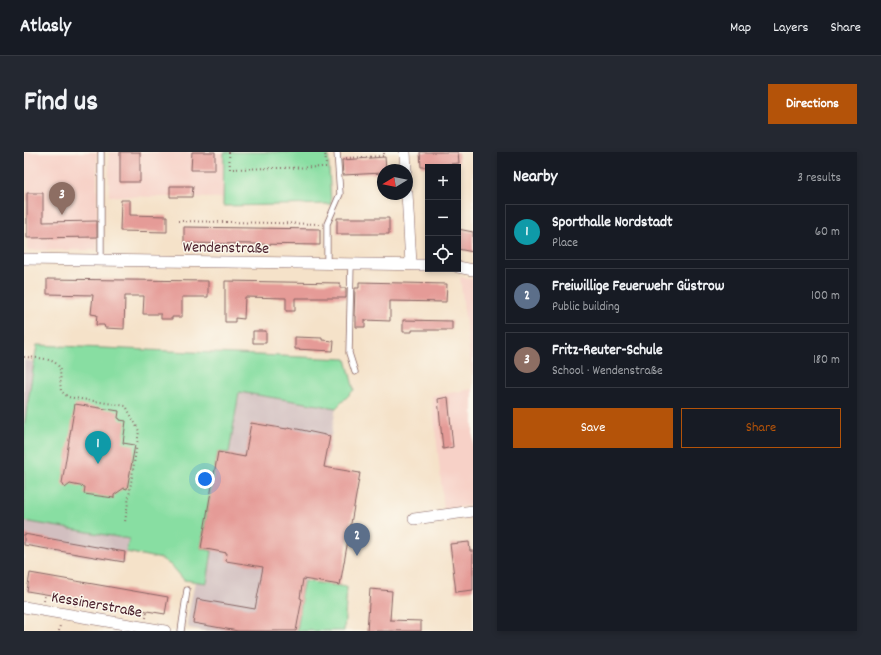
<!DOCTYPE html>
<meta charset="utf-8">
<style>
body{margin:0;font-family:Dekko,sans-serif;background:#242831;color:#f1f3f6}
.controls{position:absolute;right:12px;top:12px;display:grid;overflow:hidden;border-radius:0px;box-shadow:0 2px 6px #0003}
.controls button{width:36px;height:36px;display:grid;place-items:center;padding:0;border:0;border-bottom:1px solid #363941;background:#171b24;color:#f1f3f6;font:20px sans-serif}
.compass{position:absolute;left:353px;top:12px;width:36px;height:36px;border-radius:50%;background:#171b24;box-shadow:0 2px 6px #0003;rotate:260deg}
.you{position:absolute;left:181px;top:327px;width:14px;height:14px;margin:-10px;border:3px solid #fff;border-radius:50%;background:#1a73e8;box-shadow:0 0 0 6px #1a73e833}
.badge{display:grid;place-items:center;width:26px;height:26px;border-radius:50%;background:#b45309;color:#fff;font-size:13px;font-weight:700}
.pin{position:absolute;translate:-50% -33px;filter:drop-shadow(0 1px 2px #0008)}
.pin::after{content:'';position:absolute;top:21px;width:14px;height:12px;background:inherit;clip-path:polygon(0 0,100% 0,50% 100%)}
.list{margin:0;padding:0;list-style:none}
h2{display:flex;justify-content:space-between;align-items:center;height:52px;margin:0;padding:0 16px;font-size:17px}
h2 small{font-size:13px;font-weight:400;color:#9ea1a6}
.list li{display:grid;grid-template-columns:26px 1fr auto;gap:12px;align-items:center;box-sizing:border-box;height:56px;margin:0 8px 8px;padding:0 8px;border:1px solid #363941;border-radius:0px}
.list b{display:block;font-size:15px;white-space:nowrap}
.list p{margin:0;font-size:13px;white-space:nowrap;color:#9ea1a6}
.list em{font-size:13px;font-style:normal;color:#9ea1a6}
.actions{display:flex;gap:8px;padding:12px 16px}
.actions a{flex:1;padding:9px 0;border:1px solid #b45309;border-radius:0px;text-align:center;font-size:14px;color:#b45309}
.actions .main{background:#b45309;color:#fff}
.icon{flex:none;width:22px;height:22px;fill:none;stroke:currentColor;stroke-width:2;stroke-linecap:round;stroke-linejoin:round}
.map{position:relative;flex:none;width:449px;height:479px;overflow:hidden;border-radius:0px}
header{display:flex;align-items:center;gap:24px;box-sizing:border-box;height:56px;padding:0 20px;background:#171b24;border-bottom:1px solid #363941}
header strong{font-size:19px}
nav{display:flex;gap:22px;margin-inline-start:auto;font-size:14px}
.intro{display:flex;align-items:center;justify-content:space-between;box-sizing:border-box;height:96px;padding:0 24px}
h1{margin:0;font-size:28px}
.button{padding:10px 18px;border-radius:0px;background:#b45309;color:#fff;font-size:14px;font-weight:700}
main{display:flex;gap:24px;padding:0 24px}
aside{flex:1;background:#171b24;border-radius:0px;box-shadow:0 2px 6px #0003}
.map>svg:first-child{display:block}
.built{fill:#f7d1c7}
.industrial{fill:#d2bfc0}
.green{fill:#88dea2;stroke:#697e66}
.building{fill:#e59b97}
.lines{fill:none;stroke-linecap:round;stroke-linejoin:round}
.service-casing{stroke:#866362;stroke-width:7}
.minor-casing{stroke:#866362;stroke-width:12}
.path{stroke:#866362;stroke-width:2;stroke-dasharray:1 3;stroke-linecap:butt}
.service{stroke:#fff;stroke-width:5.5}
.minor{stroke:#fff;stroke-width:11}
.labels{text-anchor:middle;stroke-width:3;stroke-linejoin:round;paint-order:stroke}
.street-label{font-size:16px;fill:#4a1f2b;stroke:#fbf7ec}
</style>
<header>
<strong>Atlasly</strong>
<nav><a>Map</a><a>Layers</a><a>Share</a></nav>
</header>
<div class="intro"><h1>Find us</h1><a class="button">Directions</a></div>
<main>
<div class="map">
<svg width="449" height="479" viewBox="0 0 449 479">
<rect width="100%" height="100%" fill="#fbf7ec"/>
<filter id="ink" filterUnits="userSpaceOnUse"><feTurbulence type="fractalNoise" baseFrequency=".025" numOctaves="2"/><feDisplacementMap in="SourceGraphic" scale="8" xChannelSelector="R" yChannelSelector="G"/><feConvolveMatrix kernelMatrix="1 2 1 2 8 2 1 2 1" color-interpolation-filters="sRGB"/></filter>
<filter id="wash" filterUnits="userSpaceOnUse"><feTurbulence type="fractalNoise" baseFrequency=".012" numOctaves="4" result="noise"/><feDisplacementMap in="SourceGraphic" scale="16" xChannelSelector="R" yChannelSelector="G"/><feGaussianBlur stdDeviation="0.9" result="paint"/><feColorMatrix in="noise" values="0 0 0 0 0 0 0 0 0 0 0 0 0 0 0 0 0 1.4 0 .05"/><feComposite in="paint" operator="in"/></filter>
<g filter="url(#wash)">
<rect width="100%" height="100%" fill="#f5e2c9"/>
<path class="built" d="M0 0H73V98H3V29H0Z
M85 0H200V46L85 44Z
M436 125 449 127V231Z
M449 237V353L420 358 408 244Z"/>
<path class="industrial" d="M0 208 11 210 0 274Z
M215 239 312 256 277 446 279 447 273 479H181L165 476 163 471 171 429 183 431 188 399 177 396 194 299 205 301Z
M0 369 105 387 100 411 0 394Z"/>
<path class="green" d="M200 0H304L307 52 199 54Z
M13 193 322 207 330 238 312 256 215 240 205 301 194 300 177 396 188 399 183 431 160 428 149 415 138 407 102 400 105 387 0 369V274Z
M280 429 323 435 320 479H273L278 447 276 446Z"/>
<g id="blocks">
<path class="building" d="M96 0H116V30H96Z
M168 0H191V18H167Z
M396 0H434L435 11 416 13V15H397Z
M361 5 362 18H359V21L319 23 318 8Z
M146 34H169L168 45H146Z
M3 41H19V70L73 69V85L3 86Z
M97 48H106V63L143 64V80L96 79Z
M313 66H365V82H313Z
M160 75 296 77V93L160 91Z
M434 77 449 80V100L434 97Z
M23 127 184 129V145H158V165H148V167H137V162H119L120 144H101L100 177 81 176 80 173H72L73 163 67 162 69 143 23 142Z
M201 129 316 131V136H322V146H271V159H262V146L221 145 220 167 211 166V170H201Z
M335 130 423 132 422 150 366 149V169L341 168V175H332V164H330L331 136H335Z
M379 168 428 169V178H388V180H379Z
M229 179H242V191H229Z
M271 185 298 186V188L310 189 309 199 271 197Z
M424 245 429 295 419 297 414 247Z
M51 252 95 259 94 266 96 267V268L102 269 99 291 111 293 103 337 100 336 90 343V346L60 342 61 335 46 332 41 336 38 331Z
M227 271 263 277 264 275 306 284 300 315 336 321 316 433 279 427 276 446 278 447 272 479H214L169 471 173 447 231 457 239 415 202 409 203 401 177 396 194 300 221 305Z
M0 382 101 400 100 410 0 393Z
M445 390 446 399H449V438L432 440 426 392Z
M6 421 144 445 141 462 3 439Z
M346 437 368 439 366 468 397 469V479H343Z"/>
</g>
</g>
<g filter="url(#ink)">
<use href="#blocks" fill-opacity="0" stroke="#866362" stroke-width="1"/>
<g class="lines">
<defs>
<path id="service" d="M77 0V109
M303 111V72L316 42 313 0
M327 112 325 201 331 220
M157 479 163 438"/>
<path id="minor" d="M381 0 382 18
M383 41 387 112
M0 107 404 113
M434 115 449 118
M390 367 449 359
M0 455 141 479"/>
</defs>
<use href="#service" class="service-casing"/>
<use href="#minor" class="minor-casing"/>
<path class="path" d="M205 0 206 17 302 15 301 0
M322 6 360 4V0
M154 69 296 72
M0 205C10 206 35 205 36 219 37 226 36 232 37 239L44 245 102 254 115 279 101 370
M20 449 21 442
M51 454 52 447
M84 459 85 453
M122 466 123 459
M35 479 36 473"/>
<use href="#service" class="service"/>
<use href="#minor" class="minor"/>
</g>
</g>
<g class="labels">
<g class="street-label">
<text transform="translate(202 94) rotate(1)" y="6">Wendenstraße</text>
<text transform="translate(73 451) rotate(10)" y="6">Kessinerstraße</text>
</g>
</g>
</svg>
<div class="controls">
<button>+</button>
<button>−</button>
<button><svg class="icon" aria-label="locate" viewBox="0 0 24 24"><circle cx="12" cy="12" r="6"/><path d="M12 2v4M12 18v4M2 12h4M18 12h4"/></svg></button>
</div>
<svg class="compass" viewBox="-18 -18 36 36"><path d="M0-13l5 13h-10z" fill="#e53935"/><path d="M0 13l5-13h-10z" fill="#9ea1a6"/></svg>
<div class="you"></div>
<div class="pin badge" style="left:74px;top:312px;background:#0f9aa8">1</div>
<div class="pin badge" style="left:333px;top:404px;background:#5c6f8a">2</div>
<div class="pin badge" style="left:38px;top:63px;background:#8d6e63">3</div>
</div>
<aside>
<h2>Nearby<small>3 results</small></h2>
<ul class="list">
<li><span class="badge" style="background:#0f9aa8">1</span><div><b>Sporthalle Nordstadt</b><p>Place</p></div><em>60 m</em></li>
<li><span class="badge" style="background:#5c6f8a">2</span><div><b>Freiwillige Feuerwehr Güstrow</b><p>Public building</p></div><em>100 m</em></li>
<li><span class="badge" style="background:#8d6e63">3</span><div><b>Fritz-Reuter-Schule</b><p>School · Wendenstraße</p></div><em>180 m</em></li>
</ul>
<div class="actions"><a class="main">Save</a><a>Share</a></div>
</aside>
</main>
